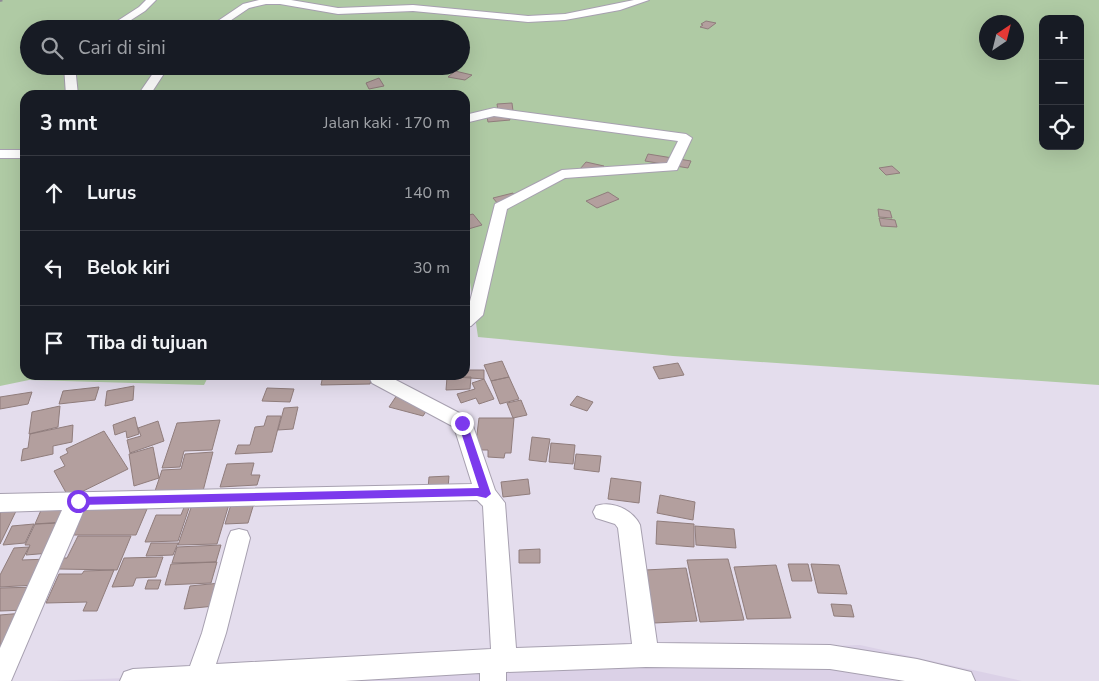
<!DOCTYPE html>
<html lang="id">
<meta charset="utf-8">
<style>
body{margin:0;font-family:"Nunito Sans",sans-serif;background:#20242c;color:#f1f3f6}
.controls{position:absolute;right:15px;top:15px;display:grid;overflow:hidden;border-radius:10px;box-shadow:0 5px 20px #0002}
.controls button{width:45px;height:45px;display:grid;place-items:center;padding:0;border:0;border-bottom:1px solid #363941;background:#171b24;color:#f1f3f6;font:25px sans-serif}
.compass{position:absolute;left:979px;top:15px;width:45px;height:45px;border-radius:50%;background:#171b24;box-shadow:0 5px 20px #0002;rotate:35deg}
.stop{position:absolute;width:15px;height:15px;margin:-11px;border:4px solid #7c3aed;border-radius:50%;background:#fff}
.stop.end{background:#7c3aed;border-color:#fff;box-shadow:0 1px 5px #0008}
.list{margin:0;padding:0;list-style:none}
h2{display:flex;justify-content:space-between;align-items:center;height:65px;margin:0;padding:0 20px;font-size:21px}
h2 small{font-size:16px;font-weight:400;color:#9ea1a6}
.list li{display:grid;grid-template-columns:32px 1fr auto;gap:15px;align-items:center;box-sizing:border-box;height:75px;padding:0 20px;border-top:1px solid #363941}
.list b{display:block;font-size:19px;white-space:nowrap}
.list em{font-size:16px;font-style:normal;color:#9ea1a6}
.icon{flex:none;width:28px;height:28px;fill:none;stroke:currentColor;stroke-width:2;stroke-linecap:round;stroke-linejoin:round}
.map{position:relative;flex:none;width:1099px;height:681px;overflow:hidden}
.search{position:absolute;background:#171b24;box-shadow:0 5px 20px #0002;left:20px;top:20px;width:450px;height:55px;display:flex;align-items:center;gap:12px;box-sizing:border-box;padding:0 18px;border-radius:28px;color:#9ea1a6;font-size:19px}
.panel{position:absolute;background:#171b24;box-shadow:0 5px 20px #0002;left:20px;top:90px;width:450px;height:290px;border-radius:15px}
.map>svg:first-child{display:block}
.built{fill:#dbd1e7}
.green{fill:#afcaa4;fill-rule:evenodd}
.building{fill:#b39f9e;stroke:#907d7c}
.lines{fill:none;stroke-linecap:round;stroke-linejoin:round}
.minor-casing{stroke:#a7a0b0;stroke-width:2}
.path{stroke:#908b96;stroke-width:2;stroke-dasharray:2.5 1;stroke-linecap:butt}
.minor{fill:#fff;fill-rule:evenodd}
.route{fill:#7c3aed}
</style>
<div class="map">
<svg width="1099" height="681" viewBox="0 0 1099 681">
<rect width="100%" height="100%" fill="#e4dded"/>
<path class="built" d="M860 645 1022 681H49L280 672 650 652Z"/>
<path class="green" d="M0 0H1099V385L673 356 478 337 465 248V95H25V375H209L204 385 29 380 0 386ZM1043 19H1080V146H1043ZM986 22H1016V52H986ZM29 29H461V66H29Z"/>
<path class="building" d="M706 21 716 23 708 29 700 27 703 25 701 24Z
M455 71 472 75 465 80 448 77Z
M379 78 384 86 369 89 366 83Z
M512 103 513 111H498L497 104Z
M493 115H503L504 117H509L510 120 488 122 487 117Z
M648 154 691 161 688 168 645 161Z
M586 162 604 166 597 173 580 169Z
M892 166 900 173 886 175 879 168Z
M608 192 619 199 597 208 586 201Z
M513 193 518 200 498 204 493 198Z
M878 209 890 211 892 218 879 217Z
M473 214 482 225 465 230V216Z
M879 218 895 220 897 227 881 226Z
M502 361 509 377 491 381 484 365Z
M678 363 684 375 659 379 653 367Z
M465 370H484V379L457 377V375H465Z
M323 375H372L370 384 321 385Z
M447 377H471L470 389 446 390Z
M509 377 519 399 500 404 491 381Z
M484 379 494 399 479 404 476 398 461 403 457 394 475 389 472 383Z
M134 386 133 400 105 406 107 391Z
M99 387 95 400 59 404 63 391Z
M267 388 294 389 290 402 262 401Z
M32 392 28 404 0 409V397Z
M397 395 431 404 423 416 389 407Z
M577 396 593 402 587 411 570 405Z
M521 400 527 415 513 418 507 403Z
M60 406 58 427 29 434 32 412Z
M298 407 293 429 278 430 284 408Z
M267 416H281L272 452 235 454 238 445H250L255 427 264 426Z
M135 417 139 434 127 438 126 431 115 435 113 425Z
M479 418H514L511 453H505L504 458 488 457V450H475Z
M220 420 212 450 184 451 180 467 162 468 177 423Z
M158 421 164 441 130 453 127 440 141 436 138 428Z
M73 425 72 442 53 446V454L21 461 23 449 28 448 30 434Z
M104 431 128 469 69 498 54 471 65 466 60 457 68 453 66 449Z
M532 437 550 439 546 462 529 460Z
M551 443 575 445 573 464 549 462Z
M153 447 159 478 134 486 129 454Z
M213 452 203 491 154 494 162 470 181 469 185 454Z
M576 454 601 456 599 472 574 469Z
M249 463H254L251 475H260L257 485 220 487 227 464Z
M449 476 448 488 428 489 429 477Z
M611 478 641 482 639 503 608 499Z
M528 479 530 494 503 497 501 482Z
M660 495 695 502 693 520 657 513Z
M255 500 248 523 225 524 232 501Z
M230 501 217 544 178 545 193 502Z
M85 505H130L129 509H147L136 535H69Z
M185 505H190L178 541 145 542 156 515H181Z
M70 506 63 522 35 524 42 508Z
M17 509 0 544V510Z
M657 521 694 524V547L656 544Z
M63 523 50 553 26 555 30 545H25L35 524Z
M34 524 25 543 3 545 12 526Z
M695 526 734 529 736 548 696 545Z
M78 536H131L117 570 58 569 63 558H67Z
M151 543H178L173 555 146 556Z
M221 545 216 562 172 563 177 547Z
M29 547 22 560 49 559 37 585 0 587V575L14 548Z
M540 549V563H519V550Z
M163 557 156 577 136 578 133 586 112 587 124 558Z
M728 559 744 620 700 622 687 560Z
M217 562 211 583 165 585 171 564Z
M788 564H808L812 581H792Z
M811 564 839 565 847 594 818 593Z
M776 565 791 618 747 619 734 567Z
M686 568 697 621 654 623 645 570Z
M114 570 97 611H83L87 602 46 603 59 574H82L84 571Z
M148 580H161L158 589H145Z
M220 583 215 606 184 609 190 586Z
M37 587 26 610 0 611V588Z
M831 604 851 605 854 617 834 616Z
M24 613 0 656V615Z"/>
<g class="lines">
<defs>
<path id="minor" d="M146 0H156L145 11 117 29H105L139 7Z
M259 0H291L338 8 413 5 528 16 565 14 634 0H649L620 10 565 20 528 22 413 11 338 14 280 4H266L249 8 218 29H206L243 4Z
M64 66H75L78 95H66Z
M158 66H169L150 95H138Z
M494 108 686 134 692 138 677 170 565 178 507 209 483 315 471 326 465 327V314L467 313 495 204 562 170 667 163 678 141 494 116 465 123V115Z
M0 150H25V158H0Z
M372 375H394L392 378 469 418 472 423 495 490 505 503 516 648 632 644 618 528 615 524 596 518 593 512 596 506C612 500 633 510 640 525L657 643 830 645 917 659 971 672 975 681H905L830 669 646 667 506 672V681H480V673L345 681H120L124 672 133 669 190 666 202 633 228 538 231 531 239 529 247 531 250 538 226 633 216 664 491 649 483 506 477 500 84 510 11 681H0V648L62 510 0 512V494L472 484 454 427 372 383 370 379Z"/>
</defs>
<use href="#minor" class="minor-casing"/>
<path class="path" d="M0 1 3 0"/>
<use href="#minor" class="minor"/>
</g>
<path class="route" d="M462 420 467 423 491 494 486 498 477 496 78 505 73 501 78 497 479 488 458 423Z"/>
</svg>
<div class="controls">
<button>+</button>
<button>−</button>
<button><svg class="icon" aria-label="locate" viewBox="0 0 24 24"><circle cx="12" cy="12" r="6"/><path d="M12 2v4M12 18v4M2 12h4M18 12h4"/></svg></button>
</div>
<svg class="compass" viewBox="-18 -18 36 36"><path d="M0-13l5 13h-10z" fill="#e53935"/><path d="M0 13l5-13h-10z" fill="#9ea1a6"/></svg>
<div class="stop" style="left:78px;top:501px"></div>
<div class="stop end" style="left:462px;top:423px"></div>
<div class="search"><svg class="icon" aria-label="search" viewBox="0 0 24 24"><circle cx="10" cy="10" r="6"/><path d="M15 15l6 6"/></svg>Cari di sini</div>
<section class="panel">
<h2>3 mnt<small>Jalan kaki · 170 m</small></h2>
<ul class="list">
<li><svg class="icon" aria-label="ahead" viewBox="0 0 24 24"><path d="M12 20V5M6 11l6-6 6 6"/></svg><div><b>Lurus</b></div><em>140 m</em></li>
<li><svg class="icon" aria-label="left" viewBox="0 0 24 24"><path d="M17 20v-9H6M10 6l-5 5 5 5"/></svg><div><b>Belok kiri</b></div><em>30 m</em></li>
<li><svg class="icon" aria-label="arrive" viewBox="0 0 24 24"><path d="M6 21V4h12l-3 4 3 4H6"/></svg><div><b>Tiba di tujuan</b></div></li>
</ul>
</section>
</div>
